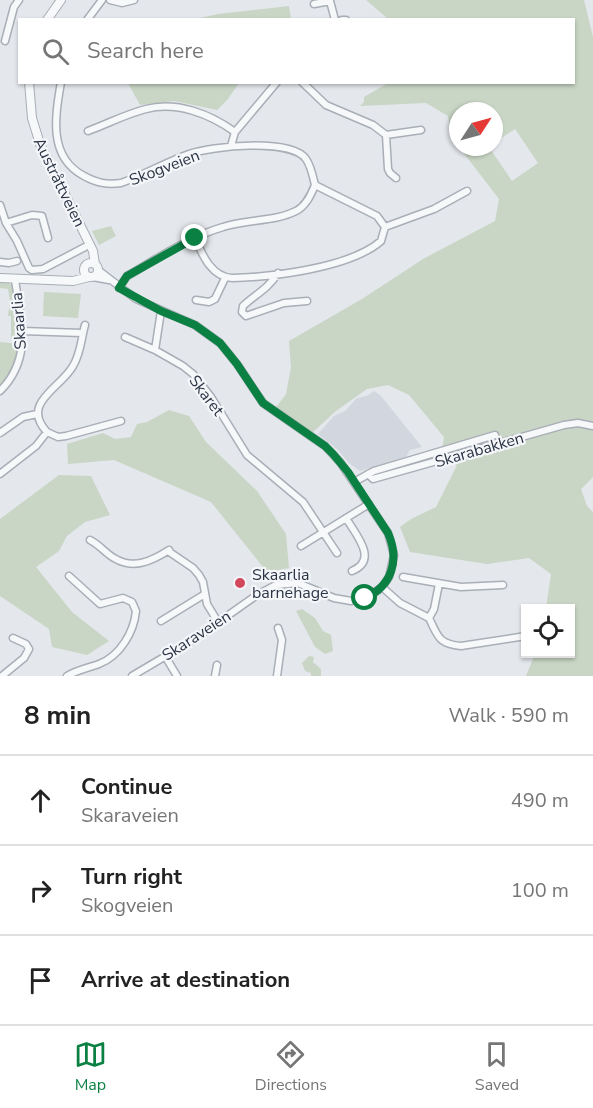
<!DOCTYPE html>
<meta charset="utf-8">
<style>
body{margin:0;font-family:"Nunito Sans",sans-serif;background:#f2f2f2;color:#222}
.controls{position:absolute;right:18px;bottom:18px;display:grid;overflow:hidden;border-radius:0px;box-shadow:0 2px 4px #0004}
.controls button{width:54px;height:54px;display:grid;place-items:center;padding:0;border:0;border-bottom:2px solid #e0e0e0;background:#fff;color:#222;font:30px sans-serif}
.compass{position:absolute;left:449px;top:102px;width:54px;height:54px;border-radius:50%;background:#fff;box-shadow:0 2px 4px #0004;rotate:54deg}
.stop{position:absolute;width:18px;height:18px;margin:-14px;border:4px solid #0b8043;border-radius:50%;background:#fff}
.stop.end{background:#0b8043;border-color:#fff;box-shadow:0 2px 6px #0008}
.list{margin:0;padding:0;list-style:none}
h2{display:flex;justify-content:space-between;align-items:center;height:78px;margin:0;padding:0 24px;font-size:26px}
h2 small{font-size:20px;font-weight:400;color:#767676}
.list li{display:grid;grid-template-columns:39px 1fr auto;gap:18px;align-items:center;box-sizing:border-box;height:90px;padding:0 24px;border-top:2px solid #e0e0e0}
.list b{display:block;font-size:22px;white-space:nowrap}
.list p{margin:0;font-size:20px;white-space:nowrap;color:#767676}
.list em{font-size:20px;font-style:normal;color:#767676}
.icon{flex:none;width:33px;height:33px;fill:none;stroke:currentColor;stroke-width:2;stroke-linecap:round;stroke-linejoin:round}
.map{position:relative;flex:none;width:593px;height:676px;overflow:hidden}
.search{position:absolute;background:#fff;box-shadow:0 2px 4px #0004;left:18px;right:18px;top:18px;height:66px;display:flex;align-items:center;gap:15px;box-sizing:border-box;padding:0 21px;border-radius:0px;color:#767676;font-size:22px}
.sheet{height:348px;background:#fff}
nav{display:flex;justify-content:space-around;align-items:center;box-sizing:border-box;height:84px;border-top:2px solid #e0e0e0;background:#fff;font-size:16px;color:#767676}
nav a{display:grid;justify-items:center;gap:3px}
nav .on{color:#0b8043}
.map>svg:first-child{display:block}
.built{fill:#d2d6de}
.green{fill:#c9d6c5}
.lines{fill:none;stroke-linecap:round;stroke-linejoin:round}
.minor-casing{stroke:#a9aeb7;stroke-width:9}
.tertiary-casing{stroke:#a9aeb7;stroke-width:10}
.minor{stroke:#f7f8fa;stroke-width:6}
.tertiary{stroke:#f7f8fa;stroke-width:8}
.route{stroke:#0b8043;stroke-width:8}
.poi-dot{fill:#d1495b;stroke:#f4f6f9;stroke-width:2}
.labels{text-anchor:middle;stroke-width:4.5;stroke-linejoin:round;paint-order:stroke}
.street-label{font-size:16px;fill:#2b3445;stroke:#f4f6f9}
.poi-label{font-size:16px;fill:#2b3445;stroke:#f4f6f9;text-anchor:start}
</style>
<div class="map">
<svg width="593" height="676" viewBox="0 0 593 676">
<rect width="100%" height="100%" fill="#e4e7ec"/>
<path class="built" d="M374 391 381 396 422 447 410 450 406 457 360 471 350 464 337 449 318 434 334 416 345 411 357 398 367 396Z"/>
<path class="green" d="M366 0H584L593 37V477L581 489 587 506 593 512V676H526L535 654H570V608H546L551 574 529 558 487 564 410 552 400 527 411 519 436 507 457 465 441 456 444 437 409 395 388 385 367 389 336 411 313 432 274 410 286 394 291 367 289 341 362 299 423 259 495 221 499 199 459 147H489L512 181 538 163 515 129 494 143V111H458V146L452 137 448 116 426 103 360 106 364 102V97L388 83 574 82V20L388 19Z
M289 6 291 19H196L218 14Z
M128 83H239L228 99 217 110 174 101 140 105Z
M111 226 116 236 99 245 92 231Z
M0 281H7L13 287 20 341 11 339V316H8L10 301 8 289 0 288Z
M44 292 81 294 78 318 43 316Z
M0 342 20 344 13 371 0 387Z
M169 410 189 416 206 442 257 491 286 534 289 568 267 572 211 502 114 460 68 464 67 444 103 433 115 439 131 437 137 424 147 422Z
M59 475 91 476 110 515 85 522 67 536 59 551 36 567 72 612 109 641 87 655 52 647 49 629 0 596V519Z
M302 609 315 618 323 631 331 635 333 651 325 654 315 647 296 611Z
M309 656 314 657 313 662 321 669V676H311V673L305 671 302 663Z"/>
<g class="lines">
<defs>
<path id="minor" d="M110 0 122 3 134 0
M314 4 330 1 335 20
M87 20 102 0
M342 20H346
M5 41 14 7 19 0
M61 82C55 117 48 157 84 176 97 183 107 185 121 183 144 175 166 162 189 154 212 146 291 138 306 159 311 166 313 177 315 185 311 195 306 206 296 211 274 222 246 219 223 227 189 237 158 258 127 276L119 288
M302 82 326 105 373 125 386 135 388 169 390 173 396 178
M88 131C107 124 126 114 146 109 177 101 210 114 235 132
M386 135 421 130
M231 146 235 132 277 82
M0 205 6 223 32 215 42 216 48 238
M6 223 17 241 29 268 32 270 43 269 85 247
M385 227 434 209 467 191
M195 238C202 254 211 277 232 278 272 277 350 268 381 241L385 227 377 216 315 185
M0 262 9 263 17 261
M98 270 136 299 195 325 220 343 237 364 263 403 325 446 340 462 388 533 394 555 389 577 382 587 371 595 351 601 334 598 298 583 276 585 257 595 193 640 132 676
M278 273C267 290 257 293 243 306L242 312 246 316 284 303 307 301
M93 277 109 280
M196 300 209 302 215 299 225 278
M22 331 82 333
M125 337 155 350 183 366 193 374 211 397 247 455 303 502 337 553
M155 350 161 311
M0 391C33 358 21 321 15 280
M47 432C20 403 61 388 73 366 81 353 81 339 85 325
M0 433 23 417 37 414
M0 474 36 446 47 432 58 437 66 436 121 421
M368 474 373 479 564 425 578 423 593 426
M354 482 374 471 495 435
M346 518C356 535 379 560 352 571
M90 540C100 545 105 553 114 558 133 570 152 561 169 550
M301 546 369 504
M168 551 193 568 199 575 203 582 207 604 218 622
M403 577 461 587 503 585
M382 587 400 603 429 618 434 609 439 584
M429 618C438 636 438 644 461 646L526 636
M161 621 205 594
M165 656 177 676
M2 676 24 658 29 649 26 644 13 638
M67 676C77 670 88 668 99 664 120 656 134 632 136 611L132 602 123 598 100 604 69 576
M215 676 217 665
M277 676 282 640 278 628"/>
<path id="tertiary" d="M47 20 61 0
M29 82 32 118 40 144 93 251 95 264
M84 270a7 7 0 1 1 14 0a7 7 0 1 1-14 0Z
M0 278 73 281 89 277"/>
</defs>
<use href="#minor" class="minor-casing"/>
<use href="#tertiary" class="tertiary-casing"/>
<use href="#minor" class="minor"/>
<use href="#tertiary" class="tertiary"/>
</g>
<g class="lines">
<path class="route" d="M195 238 127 276 119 288 161 311 195 325 220 343 237 364 263 403 325 446 333 454 348 472 388 533C400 560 392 586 365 598"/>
</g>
<circle class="poi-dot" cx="240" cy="583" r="6"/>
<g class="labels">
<g class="street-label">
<text transform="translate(164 167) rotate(-21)" y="6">Skogveien</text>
<text transform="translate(60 182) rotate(64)" y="6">Austråttveien</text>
<text transform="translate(18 321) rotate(-94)" y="6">Skaarlia</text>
<text transform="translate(207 395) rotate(53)" y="6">Skaret</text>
<text transform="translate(479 449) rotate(-16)" y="6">Skarabakken</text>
<text transform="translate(196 635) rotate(-33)" y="6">Skaraveien</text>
</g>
<g class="poi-label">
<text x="252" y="580">Skaarlia<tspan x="252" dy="18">barnehage</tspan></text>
</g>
</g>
</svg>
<div class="controls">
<button><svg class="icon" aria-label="locate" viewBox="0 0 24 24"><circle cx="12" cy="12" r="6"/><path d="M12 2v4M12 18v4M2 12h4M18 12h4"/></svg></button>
</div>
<svg class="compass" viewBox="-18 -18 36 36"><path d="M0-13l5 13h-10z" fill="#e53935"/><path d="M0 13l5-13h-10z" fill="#767676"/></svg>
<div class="stop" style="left:365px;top:598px"></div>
<div class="stop end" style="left:195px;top:238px"></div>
<div class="search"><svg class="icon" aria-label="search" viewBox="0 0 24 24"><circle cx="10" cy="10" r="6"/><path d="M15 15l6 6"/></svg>Search here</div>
</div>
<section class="sheet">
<h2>8 min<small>Walk · 590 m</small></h2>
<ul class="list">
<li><svg class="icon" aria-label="ahead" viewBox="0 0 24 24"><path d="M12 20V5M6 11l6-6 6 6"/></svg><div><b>Continue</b><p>Skaraveien</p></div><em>490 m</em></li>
<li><svg class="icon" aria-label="right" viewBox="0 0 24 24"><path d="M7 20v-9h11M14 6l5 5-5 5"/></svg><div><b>Turn right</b><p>Skogveien</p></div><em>100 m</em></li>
<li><svg class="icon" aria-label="arrive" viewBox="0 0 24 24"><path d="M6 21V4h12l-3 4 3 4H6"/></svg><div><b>Arrive at destination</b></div></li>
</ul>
</section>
<nav>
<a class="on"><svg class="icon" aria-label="map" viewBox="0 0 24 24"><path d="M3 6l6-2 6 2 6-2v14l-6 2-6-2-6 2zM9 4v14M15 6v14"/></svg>Map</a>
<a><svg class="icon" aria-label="directions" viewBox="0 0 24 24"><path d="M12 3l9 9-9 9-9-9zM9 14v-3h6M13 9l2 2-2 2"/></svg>Directions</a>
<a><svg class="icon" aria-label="saved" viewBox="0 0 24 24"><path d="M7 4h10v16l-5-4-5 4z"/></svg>Saved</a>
</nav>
